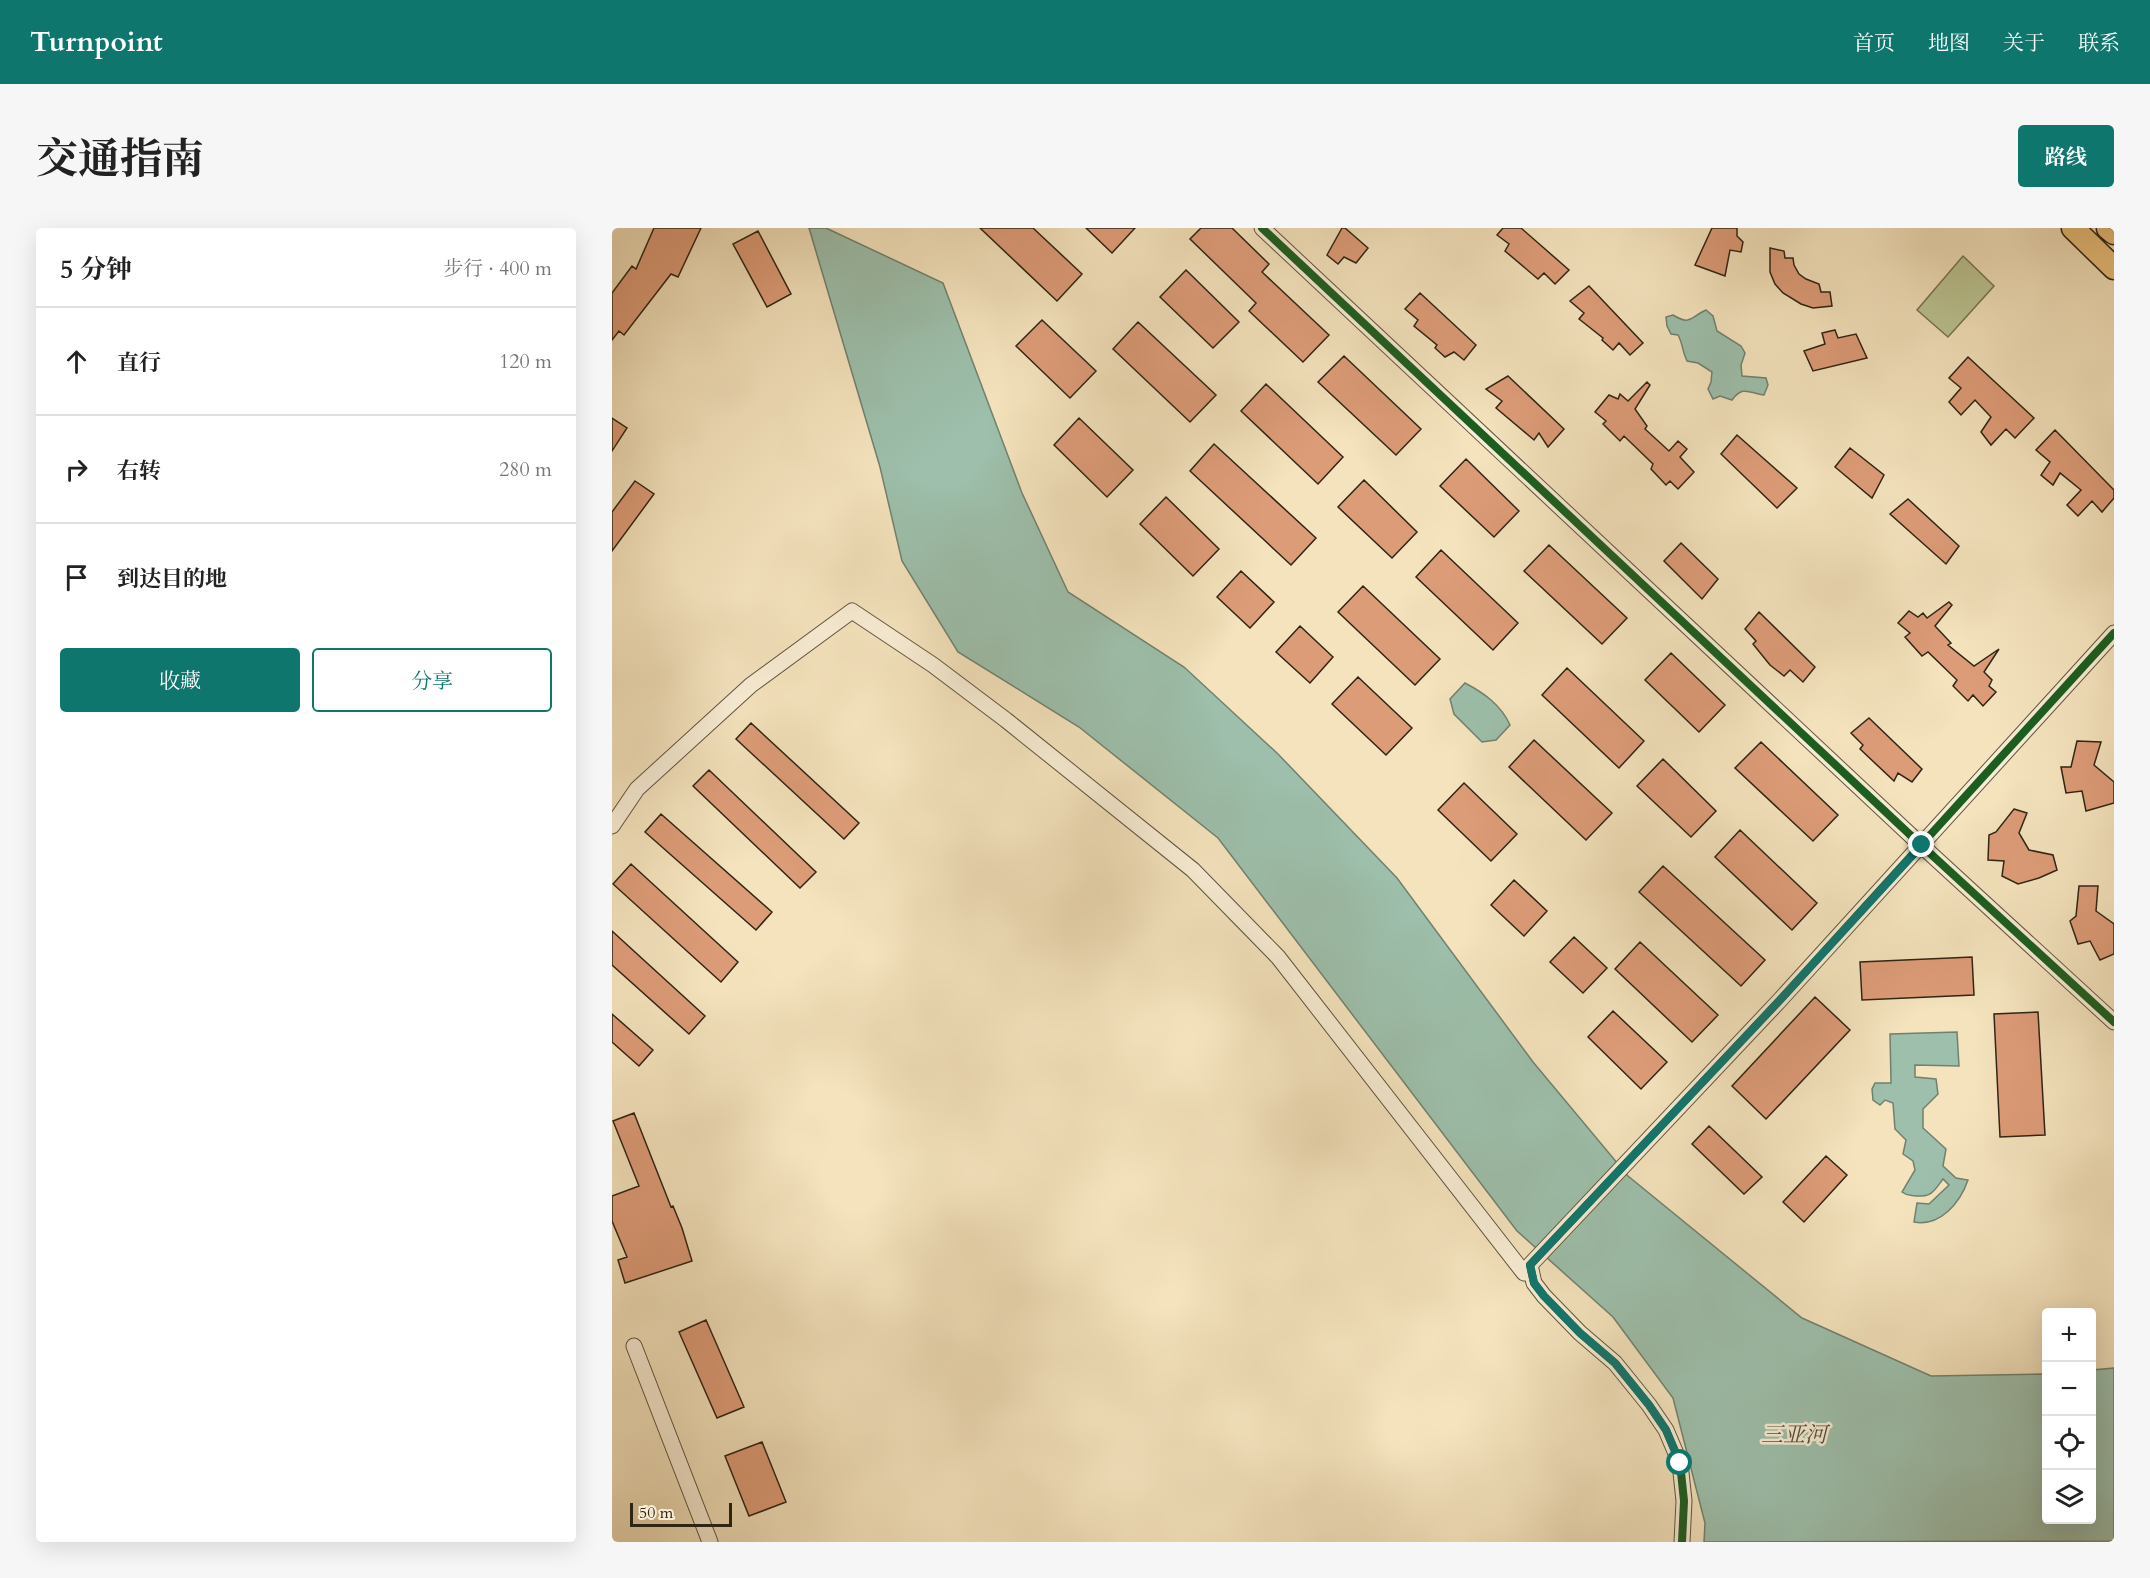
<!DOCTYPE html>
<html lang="zh">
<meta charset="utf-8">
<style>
body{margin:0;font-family:Cardo,"Noto Serif SC",serif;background:#f6f6f6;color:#222}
.controls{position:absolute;right:18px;bottom:18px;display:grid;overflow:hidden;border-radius:6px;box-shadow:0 6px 24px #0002}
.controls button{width:54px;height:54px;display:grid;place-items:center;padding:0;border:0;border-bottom:2px solid #e0e0e0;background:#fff;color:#222;font:30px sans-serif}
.scale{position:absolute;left:18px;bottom:15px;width:102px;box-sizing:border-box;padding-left:6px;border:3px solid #302415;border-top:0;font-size:16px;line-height:21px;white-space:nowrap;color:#302415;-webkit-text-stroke:4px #f8edd4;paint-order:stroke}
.stop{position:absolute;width:18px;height:18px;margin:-14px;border:4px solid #0f766e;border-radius:50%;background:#fff}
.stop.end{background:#0f766e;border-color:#fff;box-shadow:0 2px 6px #0008}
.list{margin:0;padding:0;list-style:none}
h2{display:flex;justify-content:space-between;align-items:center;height:78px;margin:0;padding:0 24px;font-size:26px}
h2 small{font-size:20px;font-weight:400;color:#767676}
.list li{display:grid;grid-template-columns:39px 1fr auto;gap:18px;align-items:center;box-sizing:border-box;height:108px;padding:0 24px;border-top:2px solid #e0e0e0}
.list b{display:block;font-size:22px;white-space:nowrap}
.list em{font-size:20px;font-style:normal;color:#767676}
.actions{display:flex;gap:12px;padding:18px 24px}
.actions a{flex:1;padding:14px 0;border:2px solid #0f766e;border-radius:6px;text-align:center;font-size:21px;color:#0f766e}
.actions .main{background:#0f766e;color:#fff}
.icon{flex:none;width:33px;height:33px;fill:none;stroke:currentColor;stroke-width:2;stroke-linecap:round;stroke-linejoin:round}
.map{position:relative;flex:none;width:1502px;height:1314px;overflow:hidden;border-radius:6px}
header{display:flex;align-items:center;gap:36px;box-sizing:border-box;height:84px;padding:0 30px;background:#0f766e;color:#fff}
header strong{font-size:28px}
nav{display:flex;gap:33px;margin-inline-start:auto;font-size:21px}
.intro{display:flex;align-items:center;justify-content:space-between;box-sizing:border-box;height:144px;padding:0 36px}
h1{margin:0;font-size:42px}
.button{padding:15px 27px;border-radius:6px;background:#0f766e;color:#fff;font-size:21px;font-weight:700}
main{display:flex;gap:36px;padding:0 36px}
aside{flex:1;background:#fff;border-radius:6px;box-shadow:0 6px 24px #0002}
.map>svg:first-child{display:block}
.garden{fill:#bbc492;stroke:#767454;stroke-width:1.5}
.water{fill:#9dbfab;stroke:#71816f;stroke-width:1.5}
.building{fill:#dd9c78;stroke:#302415;stroke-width:1.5}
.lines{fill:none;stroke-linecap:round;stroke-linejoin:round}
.minor-casing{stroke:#61543f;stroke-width:17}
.highway-casing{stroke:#302415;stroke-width:25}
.minor{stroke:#f8edd4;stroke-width:15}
.highway{stroke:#eac27e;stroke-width:22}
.cycleway-casing{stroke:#f8edd4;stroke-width:11}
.cycleway{stroke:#1b5e20;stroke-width:8}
.route{stroke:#0f766e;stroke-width:8}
.labels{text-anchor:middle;stroke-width:5;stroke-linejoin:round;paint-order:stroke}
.water-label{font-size:22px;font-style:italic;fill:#515242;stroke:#f8edd4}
</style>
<header>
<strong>Turnpoint</strong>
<nav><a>首页</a><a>地图</a><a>关于</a><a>联系</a></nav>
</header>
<div class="intro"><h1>交通指南</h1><a class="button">路线</a></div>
<main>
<aside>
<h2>5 分钟<small>步行 · 400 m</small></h2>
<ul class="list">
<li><svg class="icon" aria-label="ahead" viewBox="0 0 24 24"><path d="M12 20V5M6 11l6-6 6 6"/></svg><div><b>直行</b></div><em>120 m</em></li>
<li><svg class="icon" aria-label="right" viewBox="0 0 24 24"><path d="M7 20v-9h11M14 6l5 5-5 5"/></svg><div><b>右转</b></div><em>280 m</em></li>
<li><svg class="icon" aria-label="arrive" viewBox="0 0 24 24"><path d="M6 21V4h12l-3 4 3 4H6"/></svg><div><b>到达目的地</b></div></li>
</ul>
<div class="actions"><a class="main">收藏</a><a>分享</a></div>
</aside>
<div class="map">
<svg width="1502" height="1314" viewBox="0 0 1502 1314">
<rect width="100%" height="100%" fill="#f4e3bd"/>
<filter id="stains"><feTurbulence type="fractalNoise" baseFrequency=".00333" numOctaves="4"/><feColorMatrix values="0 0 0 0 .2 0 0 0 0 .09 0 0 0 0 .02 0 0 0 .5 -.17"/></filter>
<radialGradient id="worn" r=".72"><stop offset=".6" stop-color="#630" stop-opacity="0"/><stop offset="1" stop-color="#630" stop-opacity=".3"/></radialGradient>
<path class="garden" d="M1351 28 1382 58 1336 109 1305 82Z"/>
<path class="water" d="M197 0H214L331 55 410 265 456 364 572 439 666 526 785 650 921 834 1016 948 1190 1090 1319 1148 1434 1146V1292H1480V1142L1502 1140V1313L1092 1314 1093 1295 1061 1170 1001 1089 905 1003 606 610 467 499 346 424 290 333 268 239Z
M1094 82 1101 88 1105 103 1129 118 1133 125 1129 137 1130 148 1154 150 1156 157 1152 167C1137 165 1131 157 1120 172L1108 168 1101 171 1096 161 1099 154 1100 144 1086 135 1075 133C1070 123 1071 116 1066 107L1059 106 1055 98 1054 89 1061 87C1079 98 1078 89 1094 82Z
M853 455C872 465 889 477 898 497L884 512 870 514 842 486 838 471Z
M1345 804 1347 838 1303 837V849L1324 851 1326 866 1311 881V900L1334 921 1331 938 1344 950 1356 952C1348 975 1328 999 1302 994L1305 975 1317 976 1337 957 1331 951C1322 963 1320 969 1304 968 1298 967 1295 968 1290 964L1303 942 1301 933 1291 926 1294 912 1283 901 1281 875 1273 872 1268 877 1261 872 1260 861 1263 855H1279L1278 806Z"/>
<path class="building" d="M42 0H89L66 49 59 46 12 107 7 103 0 112V65L20 38 24 41Z
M368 0H421L470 46 445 73Z
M474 0H523L500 25Z
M589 0H620L657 36 650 44 717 107 691 134 637 83 644 75 578 11Z
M730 0H733L756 20 744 35 732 29 726 36 715 27Z
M891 0H909L957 42 943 56 932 45 926 51 893 23 897 16 885 7Z
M1100 0H1125V8L1131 14 1129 24 1118 22 1113 48 1083 37Z
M146 3 179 66 155 79 121 16Z
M1158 20 1172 23 1173 30H1181L1182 37 1187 46 1194 51 1207 56 1209 64H1218L1220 78 1201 80 1189 76 1171 65 1163 56 1158 44Z
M574 42 627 94 601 120 548 69Z
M977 58 1031 115 1018 127 1007 115 1001 122 990 112 991 110 967 91 972 85 958 73Z
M808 65 864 117 852 132 842 124 833 129 823 120 825 117 802 98 806 92 793 81Z
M430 92 484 143 458 170 404 118Z
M526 94 604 167 578 194 501 121Z
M1223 102 1226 110 1244 106 1255 130 1201 143 1192 123 1213 116 1210 105Z
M732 128 809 201 784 227 706 154Z
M1356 129 1422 190 1403 210 1394 201 1379 217 1369 204 1379 189 1363 172 1349 187 1337 174 1349 160 1337 150Z
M896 148 952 201 936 219 927 205 922 212 884 180 890 173 874 161Z
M1035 154 1038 157 1023 181 1035 198 1033 201 1057 223 1066 213 1075 221 1068 229 1082 244 1066 261 1058 253 1054 257 1039 241 1041 236 1012 208 1008 213 991 196 994 193 983 184 997 167 1006 171 1008 166 1016 173Z
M654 156 731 229 706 256 629 183Z
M0 190 15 200 0 223Z
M467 190 521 242 495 269 442 217Z
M1443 202 1502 262V270L1490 284 1480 273 1466 288 1455 277 1469 262 1448 245 1441 257 1429 247 1438 234 1424 222Z
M1125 207 1185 260 1165 280 1109 226Z
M602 216 704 310 679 337 578 243Z
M1238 220 1272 247 1260 270 1223 239Z
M854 231 907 283 882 309 828 258Z
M752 252 805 304 780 330 726 279Z
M23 253 42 266 0 323V284Z
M554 269 607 321 581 348 528 296Z
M1296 271 1347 318 1334 336 1278 286Z
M1069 315 1106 351 1090 371 1052 333Z
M937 317 1015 390 990 416 912 343Z
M829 322 906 395 881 422 804 349Z
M629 343 662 374 638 400 605 369Z
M751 358 828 431 803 457 726 384Z
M1337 374 1340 377 1323 398 1339 415 1336 417 1362 438 1387 421 1372 444 1380 452 1377 458 1384 464 1371 478 1361 467 1356 473 1341 458 1345 452 1316 424 1310 428 1293 409 1298 405 1286 395 1297 383 1306 389 1311 385 1315 390Z
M1147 384 1203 439 1191 454 1178 442 1172 448 1158 437 1141 416 1144 413 1133 401Z
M688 398 721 429 698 455 664 424Z
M1059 425 1113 477 1087 504 1033 452Z
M955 440 1032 513 1007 540 930 467Z
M746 449 800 500 774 527 720 476Z
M1257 490 1310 541 1300 554 1286 545 1282 553 1248 521 1251 517 1239 505Z
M139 495 247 595 232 611 124 511Z
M922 512 1000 585 974 612 897 539Z
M1465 513 1489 514 1482 537 1502 554V575L1474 583 1470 563 1454 565 1449 539H1459Z
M1149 514 1226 587 1201 613 1123 540Z
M1051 531 1104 583 1079 609 1025 558Z
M97 542 204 644 188 660 81 558Z
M852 555 905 606 879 633 826 582Z
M1402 581 1415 585 1407 605 1417 622 1441 627 1445 642 1427 650 1406 656 1390 648 1392 633 1376 632 1377 607 1384 604Z
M49 586 160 684 144 702 33 604Z
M1128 602 1205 675 1180 702 1103 629Z
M19 636 126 734 109 754 1 656Z
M1051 638 1153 732 1129 758 1027 664Z
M902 652 935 683 912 708 879 677Z
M1467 658H1486L1484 683 1502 696V726L1488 732 1478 713 1466 716 1458 693 1464 688Z
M0 703 93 788 77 806 0 737Z
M962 709 995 740 971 765 938 734Z
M1028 714 1106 787 1080 814 1003 741Z
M1360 729 1362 767 1250 772 1248 734Z
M1203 769 1238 802 1154 891 1120 858Z
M1001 783 1055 834 1029 861 976 809Z
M1426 784 1433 907 1388 909 1382 786Z
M0 786 41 822 27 838 0 814Z
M22 885 59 979 61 978 70 1000 80 1033 13 1055 6 1032 15 1029 0 993V968L27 958 1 893Z
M1097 898 1150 949 1132 966 1080 916Z
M1214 928 1235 947 1192 994 1171 974Z
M94 1092 132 1179 105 1190 67 1104Z
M150 1214 174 1274 137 1288 113 1228Z"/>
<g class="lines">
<defs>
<path id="minor" d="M650 0 1309 617 1502 794
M0 598 25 561 139 457 240 383 321 437 394 492 581 642 666 729 912 1045
M22 1118 98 1314
M1070 1314 1072 1273 1068 1235 1054 1202 1037 1177 1003 1135 968 1105 932 1068 922 1055 918 1037 1168 772 1502 405"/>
<path id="highway" d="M1461 0 1502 40
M1496 0 1502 5"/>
</defs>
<use href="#minor" class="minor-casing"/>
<use href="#highway" class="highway-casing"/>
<use href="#minor" class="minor"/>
<use href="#highway" class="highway"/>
<defs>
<path id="cycleway" d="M650 0 1309 617 1502 794
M1070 1314 1072 1273 1068 1235 1054 1202 1037 1177 1003 1135 968 1105 932 1068 922 1055 918 1037 1168 772 1502 405"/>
</defs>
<use href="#cycleway" class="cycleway-casing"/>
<use href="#cycleway" class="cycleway"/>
</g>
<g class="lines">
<path class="route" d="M1068 1235 1054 1202 1037 1177 1003 1135 968 1105 932 1068 922 1055 918 1037 1168 772 1310 617"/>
</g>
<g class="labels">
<g class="water-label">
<text x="1182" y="1214">三亚河</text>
</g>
</g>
<rect width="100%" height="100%" filter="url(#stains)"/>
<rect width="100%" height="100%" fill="url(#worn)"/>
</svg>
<div class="controls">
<button>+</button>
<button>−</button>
<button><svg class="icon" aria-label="locate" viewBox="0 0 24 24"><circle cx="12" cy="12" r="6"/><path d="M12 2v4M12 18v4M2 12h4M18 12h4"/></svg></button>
<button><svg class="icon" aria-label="layers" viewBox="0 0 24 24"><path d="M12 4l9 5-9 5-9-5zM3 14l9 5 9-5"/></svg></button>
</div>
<div class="scale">50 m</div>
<div class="stop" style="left:1068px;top:1235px"></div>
<div class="stop end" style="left:1310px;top:617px"></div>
</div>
</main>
